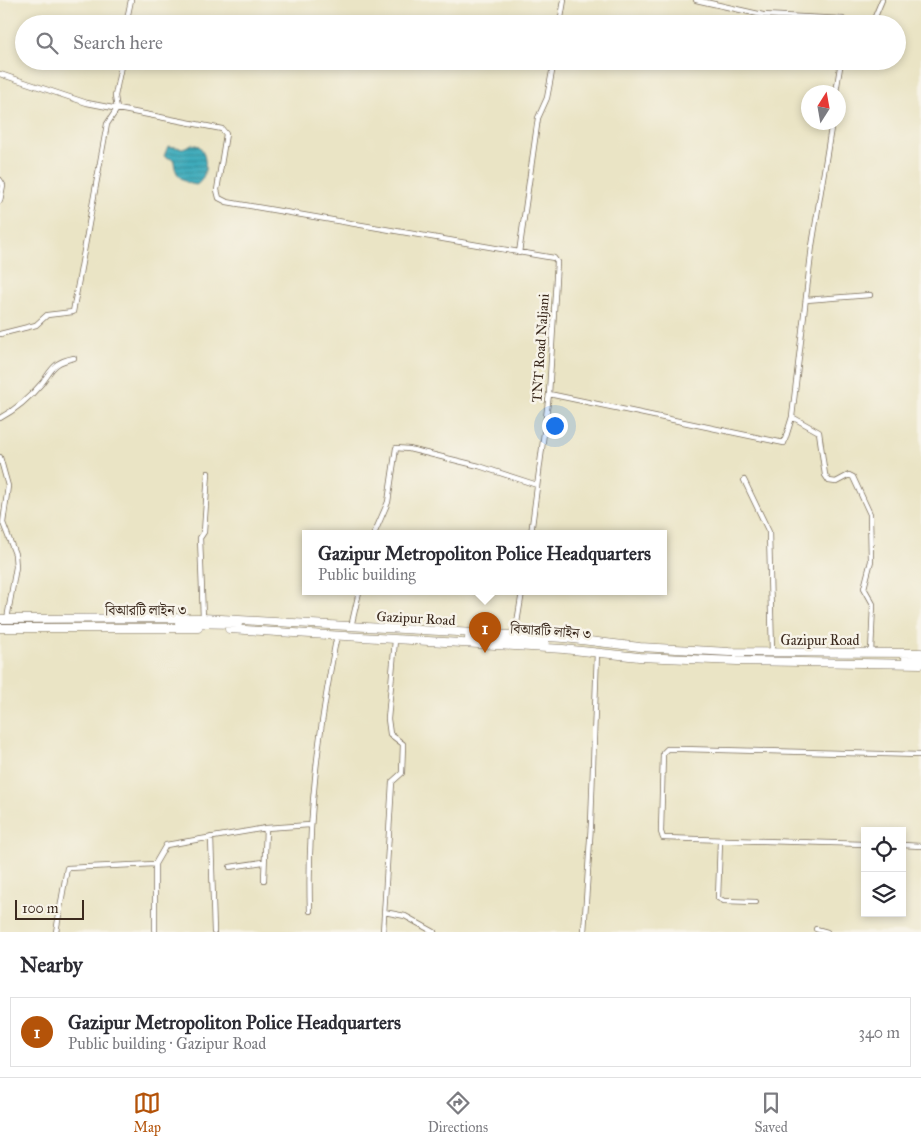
<!DOCTYPE html>
<meta charset="utf-8">
<style>
body{margin:0;font-family:"IM FELL Great Primer","Noto Serif Bengali",serif;background:#f2f2f3;color:#2b2b33}
.controls{position:absolute;right:15px;bottom:15px;display:grid;overflow:hidden;border-radius:0px;box-shadow:0 2px 8px #0003}
.controls button{width:45px;height:45px;display:grid;place-items:center;padding:0;border:0;border-bottom:1px solid #e1e1e2;background:#fff;color:#2b2b33;font:25px sans-serif}
.compass{position:absolute;left:801px;top:85px;width:45px;height:45px;border-radius:50%;background:#fff;box-shadow:0 2px 8px #0003;rotate:11deg}
.scale{position:absolute;left:15px;bottom:12px;width:69px;box-sizing:border-box;padding-left:5px;border:2px solid #3b2a1e;border-top:0;font-size:14px;line-height:18px;white-space:nowrap;color:#3b2a1e;-webkit-text-stroke:4px #f7f3e8;paint-order:stroke}
.you{position:absolute;left:554px;top:425px;width:18px;height:18px;margin:-12px;border:4px solid #fff;border-radius:50%;background:#1a73e8;box-shadow:0 0 0 8px #1a73e833}
.badge{display:grid;place-items:center;width:32px;height:32px;border-radius:50%;background:#b45309;color:#fff;font-size:16px;font-weight:700}
.pin{position:absolute;translate:-50% -41px;filter:drop-shadow(0 1px 2px #0008)}
.pin::after{content:'';position:absolute;top:26px;width:18px;height:15px;background:inherit;clip-path:polygon(0 0,100% 0,50% 100%)}
.popup{position:absolute;left:302px;top:530px;width:365px;height:65px;box-sizing:border-box;display:grid;place-content:center;border-radius:0px;background:#fff;filter:drop-shadow(0 1px 4px #0005);font-size:16px;white-space:nowrap;color:#7c7c81}
.popup b{font-size:19px;color:#2b2b33}
.popup::after{content:'';position:absolute;left:50%;top:100%;margin-left:-10px;border:10px solid transparent;border-top-color:#fff}
.list{margin:0;padding:0;list-style:none}
h2{display:flex;justify-content:space-between;align-items:center;height:65px;margin:0;padding:0 20px;font-size:21px}
h2 small{font-size:16px;font-weight:400;color:#7c7c81}
.list li{display:grid;grid-template-columns:32px 1fr auto;gap:15px;align-items:center;box-sizing:border-box;height:70px;margin:0 10px 10px;padding:0 10px;border:1px solid #e1e1e2;border-radius:0px}
.list b{display:block;font-size:19px;white-space:nowrap}
.list p{margin:0;font-size:16px;white-space:nowrap;color:#7c7c81}
.list em{font-size:16px;font-style:normal;color:#7c7c81}
.icon{flex:none;width:28px;height:28px;fill:none;stroke:currentColor;stroke-width:2;stroke-linecap:round;stroke-linejoin:round}
.map{position:relative;flex:none;width:921px;height:932px;overflow:hidden}
.search{position:absolute;background:#fff;box-shadow:0 2px 8px #0003;left:15px;right:15px;top:15px;height:55px;display:flex;align-items:center;gap:12px;box-sizing:border-box;padding:0 18px;border-radius:28px;color:#7c7c81;font-size:19px}
.sheet{height:145px;background:#fff}
nav{display:flex;justify-content:space-around;align-items:center;box-sizing:border-box;height:70px;border-top:1px solid #e1e1e2;background:#fff;font-size:14px;color:#7c7c81}
nav a{display:grid;justify-items:center;gap:2px}
nav .on{color:#b45309}
.map>svg:first-child{display:block}
.water{fill:url(#water-rules);stroke:#3c6a6c}
.lines{fill:none;stroke-linecap:round;stroke-linejoin:round}
.minor-casing{stroke:#786b58;stroke-width:6}
.primary-casing{stroke:#786b58;stroke-width:9}
.minor{stroke:#fff;stroke-width:4.5}
.primary{stroke:#fff;stroke-width:8}
.labels{text-anchor:middle;stroke-width:5;stroke-linejoin:round;paint-order:stroke}
.street-label{font-size:14px;fill:#3b2a1e;stroke:#f7f3e8}
</style>
<div class="map">
<svg width="921" height="932" viewBox="0 0 921 932">
<defs>
<pattern id="water-rules" width="6" height="5" patternUnits="userSpaceOnUse" patternTransform="scale(1.25)"><rect width="6" height="5" fill="#3dabbb"/><path d="M0 2.5h6" fill="none" stroke="#348b97"/></pattern>
</defs>
<rect width="100%" height="100%" fill="#f7f3e8"/>
<filter id="ink" filterUnits="userSpaceOnUse"><feTurbulence type="fractalNoise" baseFrequency=".02" numOctaves="2"/><feDisplacementMap in="SourceGraphic" scale="10" xChannelSelector="R" yChannelSelector="G"/><feConvolveMatrix kernelMatrix="1 2 1 2 8 2 1 2 1" color-interpolation-filters="sRGB"/></filter>
<filter id="wash" filterUnits="userSpaceOnUse"><feTurbulence type="fractalNoise" baseFrequency=".0096" numOctaves="4" result="noise"/><feDisplacementMap in="SourceGraphic" scale="20" xChannelSelector="R" yChannelSelector="G"/><feGaussianBlur stdDeviation="1.12" result="paint"/><feColorMatrix in="noise" values="0 0 0 0 0 0 0 0 0 0 0 0 0 0 0 0 0 1.4 0 .05"/><feComposite in="paint" operator="in"/></filter>
<g filter="url(#wash)">
<rect width="100%" height="100%" fill="#eae4c5"/>
<path class="water" d="M192 144 199 146C208 155 208 179 196 185 182 183 174 174 174 160L164 156 168 146 183 148Z"/>
</g>
<g filter="url(#ink)">
<g class="lines">
<defs>
<path id="minor" d="M696 0 763 15 843 19 847 24
M126 24 131 0
M560 24 564 0
M872 24 882 0
M0 74 87 103 222 129 226 134 217 190 219 198 227 202 554 258 557 262 549 394 531 534
M836 92 841 61
M0 180 3 185 0 201
M519 253 538 118 547 98 554 61
M806 300 870 295
M0 334 36 325 47 315 73 312 107 124 117 109 115 96 122 61
M549 394 784 443 792 417 812 246 832 122
M792 417 819 432 825 475 829 481 836 482 849 475 853 477 870 514 871 561 864 588 873 604 871 653
M0 418C15 410 31 396 42 383 53 368 54 362 74 358
M0 457 8 486 3 523 15 554 16 567 7 619
M744 480 769 532 772 653
M374 534 388 502 396 448 409 449 479 466 537 485
M203 618 200 538 204 532 208 473
M351 627 359 592
M515 635 522 592
M211 837 214 932
M720 841 718 898 724 901 756 902
M865 844 663 838 661 832 663 753 667 749H682L921 755
M902 845 921 846
M230 867 263 862
M264 880 266 828
M310 911C307 818 319 727 337 635
M384 912 405 916 434 932
M816 929 827 932
M56 932 67 868 155 864
M155 932V864L166 845 266 828 310 825
M383 932 392 782 402 773 403 744 390 734 388 719 395 640
M584 932 591 824 597 652"/>
<path id="primary" d="M0 619 203 618 564 638 640 647 729 652 921 653
M179 623 238 624
M0 628H198
M229 629 563 649 639 657 737 661 921 664
M469 638 545 642
M906 658H921"/>
</defs>
<use href="#minor" class="minor-casing"/>
<use href="#primary" class="primary-casing"/>
<use href="#minor" class="minor"/>
<use href="#primary" class="primary"/>
</g>
</g>
<g class="labels">
<g class="street-label">
<text transform="translate(540 348) rotate(-86)" y="5">TNT Road Naljani</text>
<text x="146" y="615">বিআরটি লাইন ৩</text>
<text transform="translate(416 618) rotate(3)" y="5">Gazipur Road</text>
<text transform="translate(551 631) rotate(4)" y="5">বিআরটি লাইন ৩</text>
<text x="820" y="645">Gazipur Road</text>
</g>
</g>
</svg>
<div class="controls">
<button><svg class="icon" aria-label="locate" viewBox="0 0 24 24"><circle cx="12" cy="12" r="6"/><path d="M12 2v4M12 18v4M2 12h4M18 12h4"/></svg></button>
<button><svg class="icon" aria-label="layers" viewBox="0 0 24 24"><path d="M12 4l9 5-9 5-9-5zM3 14l9 5 9-5"/></svg></button>
</div>
<svg class="compass" viewBox="-18 -18 36 36"><path d="M0-13l5 13h-10z" fill="#e53935"/><path d="M0 13l5-13h-10z" fill="#7c7c81"/></svg>
<div class="scale">100 m</div>
<div class="you"></div>
<div class="pin badge" style="left:485px;top:653px">1</div>
<div class="popup"><b>Gazipur Metropoliton Police Headquarters</b>Public building</div>
<div class="search"><svg class="icon" aria-label="search" viewBox="0 0 24 24"><circle cx="10" cy="10" r="6"/><path d="M15 15l6 6"/></svg>Search here</div>
</div>
<section class="sheet">
<h2>Nearby<small></small></h2>
<ul class="list">
<li><span class="badge">1</span><div><b>Gazipur Metropoliton Police Headquarters</b><p>Public building · Gazipur Road</p></div><em>340 m</em></li>
</ul>
</section>
<nav>
<a class="on"><svg class="icon" aria-label="map" viewBox="0 0 24 24"><path d="M3 6l6-2 6 2 6-2v14l-6 2-6-2-6 2zM9 4v14M15 6v14"/></svg>Map</a>
<a><svg class="icon" aria-label="directions" viewBox="0 0 24 24"><path d="M12 3l9 9-9 9-9-9zM9 14v-3h6M13 9l2 2-2 2"/></svg>Directions</a>
<a><svg class="icon" aria-label="saved" viewBox="0 0 24 24"><path d="M7 4h10v16l-5-4-5 4z"/></svg>Saved</a>
</nav>
